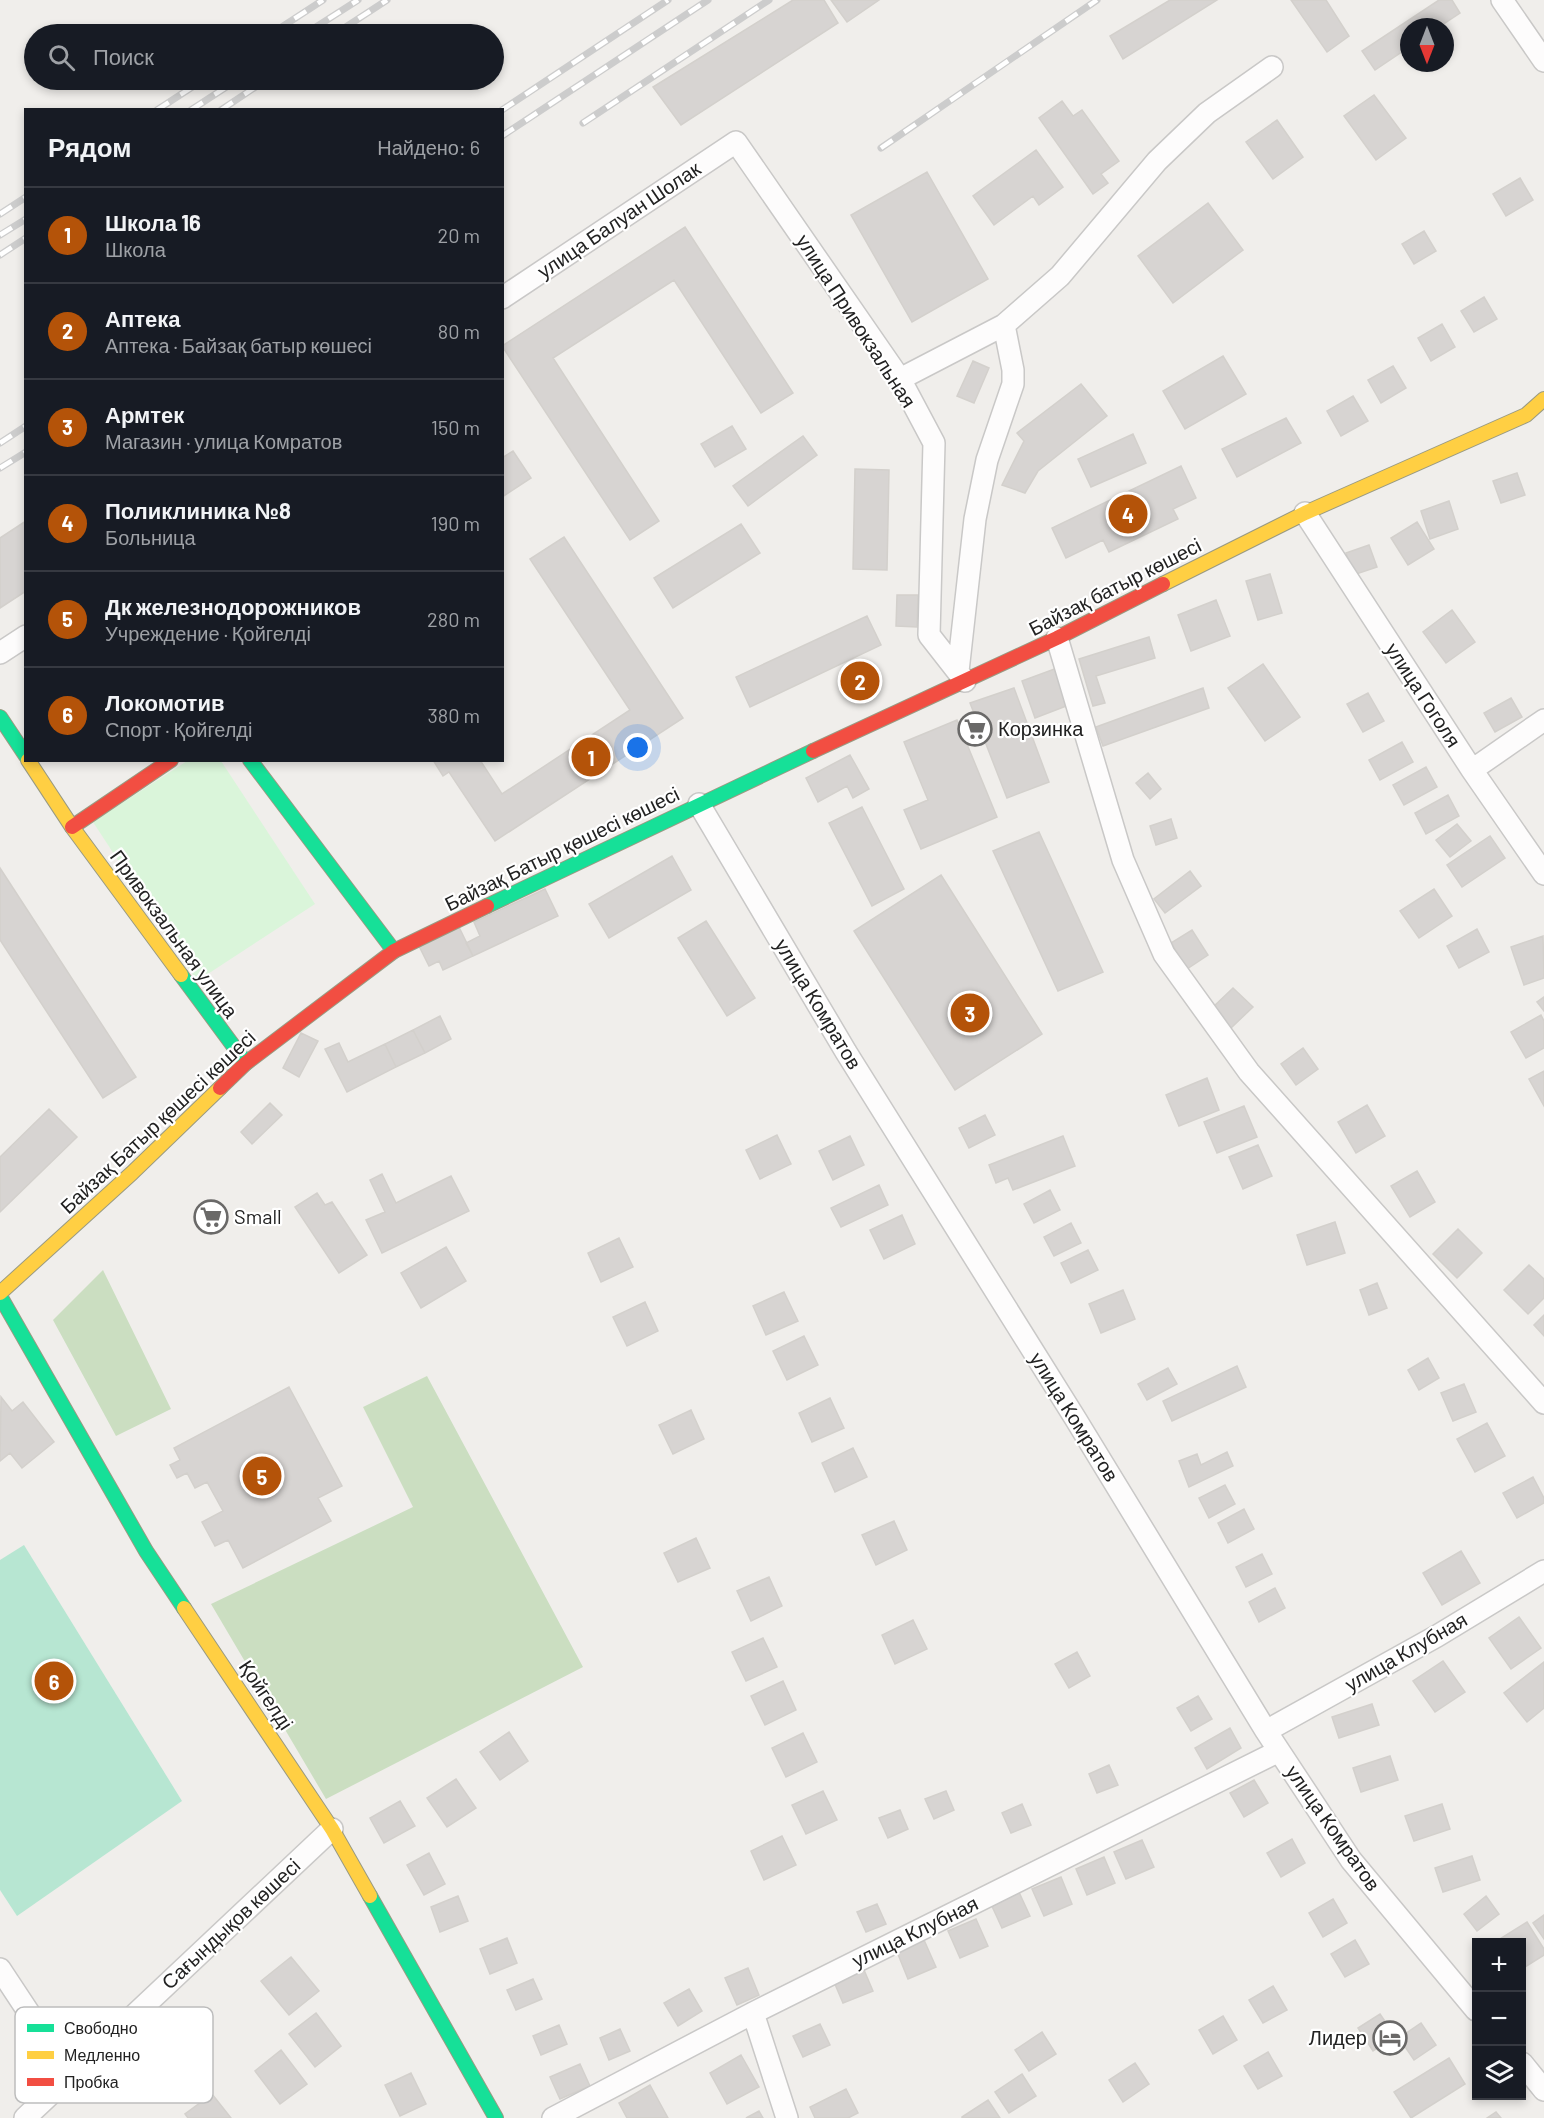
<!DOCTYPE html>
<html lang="ru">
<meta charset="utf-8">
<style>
body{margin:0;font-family:Barlow,sans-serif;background:#20242c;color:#f1f3f6}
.controls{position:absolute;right:18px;bottom:18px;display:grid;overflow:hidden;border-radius:0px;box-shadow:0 3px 9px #0003}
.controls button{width:54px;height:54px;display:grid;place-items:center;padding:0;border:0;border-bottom:2px solid #363941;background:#171b24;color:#f1f3f6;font:30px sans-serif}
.compass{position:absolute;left:1400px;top:18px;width:54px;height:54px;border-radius:50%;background:#171b24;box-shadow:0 3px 9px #0003;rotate:180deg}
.you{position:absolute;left:638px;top:748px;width:21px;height:21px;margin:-15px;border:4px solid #fff;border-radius:50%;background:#1a73e8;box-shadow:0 0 0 9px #1a73e833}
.badge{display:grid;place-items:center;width:39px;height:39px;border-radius:50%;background:#b45309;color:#fff;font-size:20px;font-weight:700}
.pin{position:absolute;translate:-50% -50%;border:3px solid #fff;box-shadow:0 2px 6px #0006}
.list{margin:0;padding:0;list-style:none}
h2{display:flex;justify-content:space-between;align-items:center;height:78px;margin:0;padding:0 24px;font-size:26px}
h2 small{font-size:20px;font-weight:400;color:#9ea1a6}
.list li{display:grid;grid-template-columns:39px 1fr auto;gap:18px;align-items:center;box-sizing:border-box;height:96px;padding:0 24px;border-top:2px solid #363941}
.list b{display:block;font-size:22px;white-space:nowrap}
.list p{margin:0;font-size:20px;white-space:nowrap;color:#9ea1a6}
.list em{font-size:20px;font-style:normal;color:#9ea1a6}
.icon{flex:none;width:33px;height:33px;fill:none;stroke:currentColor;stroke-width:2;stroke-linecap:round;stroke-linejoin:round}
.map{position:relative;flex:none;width:1544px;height:2118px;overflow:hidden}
.search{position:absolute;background:#171b24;box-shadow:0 3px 9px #0003;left:24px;top:24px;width:480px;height:66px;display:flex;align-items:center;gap:15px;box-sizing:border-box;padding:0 21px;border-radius:33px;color:#9ea1a6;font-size:22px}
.panel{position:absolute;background:#171b24;box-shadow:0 3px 9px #0003;left:24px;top:108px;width:480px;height:654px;border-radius:0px}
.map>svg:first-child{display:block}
.forest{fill:#cbdec1}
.park{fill:#daf5da}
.pitch{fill:#b7e6d2}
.building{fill:#d7d4d2;stroke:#d3d0cc;stroke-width:1.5}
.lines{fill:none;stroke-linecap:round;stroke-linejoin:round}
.street-casing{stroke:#c9c8c7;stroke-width:24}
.fast-casing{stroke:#999a82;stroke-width:16}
.slow-casing{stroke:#999a82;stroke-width:16}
.jam-casing{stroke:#999a82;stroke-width:16}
.street{stroke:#fdfcfc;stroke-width:21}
.fast{stroke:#16e098;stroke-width:14}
.slow{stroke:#ffcf43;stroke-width:14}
.jam{stroke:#f24e42;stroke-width:14}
.rail-casing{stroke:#ccc;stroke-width:7}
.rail{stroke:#fff;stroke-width:4.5;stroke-dasharray:14;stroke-linecap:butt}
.labels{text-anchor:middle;stroke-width:4.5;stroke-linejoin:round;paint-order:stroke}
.street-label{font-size:20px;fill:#222;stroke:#fff}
.poi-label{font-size:20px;fill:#222;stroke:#fff;text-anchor:start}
.key{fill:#fff;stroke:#bdbdbd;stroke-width:1.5}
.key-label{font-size:16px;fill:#222}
</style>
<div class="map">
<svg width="1544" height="2118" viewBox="0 0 1544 2118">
<rect width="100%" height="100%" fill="#f0eeeb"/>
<path class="forest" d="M103 1270 171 1409 116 1436 53 1320Z
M427 1376 583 1667 326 1799 211 1604 413 1507 363 1407Z"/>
<path class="park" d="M187 761H221L315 904 197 981 93 822Z"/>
<path class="pitch" d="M24 1545 182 1801 17 1916 0 1890V1560Z"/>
<path class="building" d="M793 0H824L838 23 681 125 653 87Z
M831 0H879L847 22Z
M1170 0H1217L1123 59 1110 36Z
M1291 0H1326L1349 36 1327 52Z
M1439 0H1452L1460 13 1439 27H1409V47L1375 70 1362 51Z
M1374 95 1406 138 1376 160 1344 116Z
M1062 101 1073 116 1082 110 1119 161 1101 174 1108 183 1093 194 1039 118Z
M1277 120 1303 157 1273 179 1246 142Z
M1036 150 1063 187 1039 205 1033 196 994 225 973 196Z
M927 172 988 279 912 322 851 215Z
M1520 178 1533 200 1506 216 1493 194Z
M1208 203 1243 250 1173 303 1138 256Z
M685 227 793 393 761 413 674 280 553 358 659 521 630 540 502 346Z
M1424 231 1436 251 1414 264 1402 244Z
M1484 297 1497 319 1474 332 1461 311Z
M1442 324 1455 347 1431 361 1418 338Z
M1223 356 1246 394 1185 429 1163 391Z
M973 361 989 368 974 403 957 396Z
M1393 366 1406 388 1381 403 1368 380Z
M1081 384 1107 416 1038 471 1025 493 1002 485 1024 441 1017 433Z
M1353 396 1368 421 1341 436 1327 411Z
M1286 418 1301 443 1237 477 1222 449Z
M732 426 746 449 715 467 701 444Z
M1133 434 1146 463 1091 487 1078 459Z
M803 436 817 455 748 506 733 486Z
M513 451 531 478 502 497V458Z
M1181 466 1196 498 1173 509 1178 519 1109 552 1103 540 1066 558 1052 528Z
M855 469 889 470 887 570 853 569Z
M1517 473 1525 495 1501 503 1493 481Z
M1449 501 1458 529 1430 539 1421 511Z
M26 521V591L0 608V538Z
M1417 522 1434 549 1408 565 1391 538Z
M741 524 760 553 673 608 654 578Z
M564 537 683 718 495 841 449 772 443 776 433 760H480L502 794 630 710 530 559Z
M1369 545 1377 567 1353 575 1346 553Z
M1270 574 1282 613 1258 620 1246 581Z
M897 595H918L917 627 896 626Z
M1216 600 1230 636 1191 651 1178 615Z
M1452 610 1475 642 1446 663 1423 632Z
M867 616 881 645 750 707 736 677Z
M1149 637 1155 658 1096 676 1105 703 1093 706 1079 659Z
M1263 664 1300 717 1265 741 1228 688Z
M1060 667 1074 703 1035 718 1022 681Z
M1014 688 1049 782 1007 798 970 703Z
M1203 688 1209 708 1103 746 1096 727Z
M1368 693 1384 721 1363 732 1347 704Z
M1511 698 1522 717 1495 732 1484 713Z
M957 720 997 817 921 849 904 810 928 800 904 742Z
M1402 742 1413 762 1380 780 1369 760Z
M850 755 869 789 853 798 847 786 818 802 806 778Z
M1426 767 1437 787 1404 805 1393 785Z
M1148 773 1161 789 1150 799 1136 783Z
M1448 795 1459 816 1426 834 1415 813Z
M862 807 904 889 872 906 829 823Z
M1171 819 1177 838 1156 845 1150 826Z
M1457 824 1471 841 1450 857 1436 840Z
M1039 832 1103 972 1058 991 993 851Z
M1490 836 1505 858 1462 887 1447 865Z
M672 856 691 890 609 938 589 904Z
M0 868 136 1077 103 1098 0 940Z
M1190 871 1201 886 1165 913 1154 899Z
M941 875 1042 1034 955 1090 854 931Z
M545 889 558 916 473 956 466 943 480 936 474 922Z
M1434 889 1452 916 1419 938 1400 911Z
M706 921 755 998 727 1016 678 938Z
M458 925 473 956 443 970 439 961 429 966 418 944Z
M1477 929 1489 952 1459 968 1447 946Z
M1192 930 1208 955 1187 969 1171 943Z
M1543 936 1544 978 1524 985 1511 947Z
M1233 988 1253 1007 1231 1028 1211 1009Z
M1544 997V1011L1537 1002Z
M1541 1015 1544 1021V1048L1526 1058 1511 1032Z
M440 1016 451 1039 425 1053 413 1030Z
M413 1030 425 1053 396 1067 385 1044Z
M301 1033 318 1041 299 1077 283 1068Z
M339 1043 348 1062 385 1044 396 1067 347 1092 325 1049Z
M1303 1048 1318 1069 1296 1085 1281 1064Z
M1544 1071V1106L1529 1079Z
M1207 1078 1219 1110 1179 1126 1166 1095Z
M270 1103 282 1115 252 1144 241 1132Z
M1367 1105 1385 1136 1356 1153 1338 1122Z
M1244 1106 1257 1137 1217 1153 1204 1122Z
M49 1109 77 1137 0 1212V1157Z
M985 1115 995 1135 969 1148 959 1128Z
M777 1135 791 1164 760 1179 746 1150Z
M850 1136 864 1165 833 1180 819 1151Z
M1063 1136 1075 1166 1013 1190 1008 1178 996 1183 989 1165Z
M1258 1145 1272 1176 1243 1189 1229 1157Z
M1417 1171 1435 1202 1410 1217 1391 1186Z
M382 1174 396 1203 451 1176 469 1211 382 1253 366 1220 385 1212 370 1180Z
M879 1185 888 1205 841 1227 831 1208Z
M1050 1190 1060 1210 1034 1223 1024 1204Z
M317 1193 325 1205 332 1202 367 1255 339 1273 295 1207Z
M902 1215 915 1244 884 1259 870 1230Z
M1335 1222 1345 1253 1307 1265 1297 1235Z
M1071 1223 1081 1243 1054 1256 1044 1237Z
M1458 1229 1482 1253 1457 1278 1433 1254Z
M619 1238 633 1267 601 1282 588 1253Z
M446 1247 466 1281 421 1308 401 1273Z
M1088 1250 1098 1270 1071 1283 1061 1263Z
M1529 1265 1544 1279V1298L1528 1314 1504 1290Z
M1377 1283 1387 1308 1369 1315 1360 1290Z
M1123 1290 1135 1319 1101 1333 1089 1304Z
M784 1292 798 1321 766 1335 753 1306Z
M645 1302 658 1331 627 1346 613 1317Z
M1544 1315V1336L1534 1325Z
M804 1336 818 1365 787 1380 773 1351Z
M1428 1358 1439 1378 1419 1390 1408 1370Z
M1237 1366 1246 1387 1172 1421 1163 1401Z
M1168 1368 1177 1384 1147 1400 1138 1384Z
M1464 1384 1476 1412 1453 1421 1441 1393Z
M289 1387 342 1486 318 1498 331 1521 243 1568 228 1540 215 1546 202 1522 223 1511 207 1482 195 1488 187 1473 177 1478 170 1465 180 1460 174 1448Z
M1 1397 12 1411 23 1402 54 1442 22 1468 10 1453 0 1461Z
M830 1398 844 1428 812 1442 799 1413Z
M691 1410 704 1439 673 1454 659 1425Z
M1487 1423 1505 1456 1475 1472 1457 1439Z
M853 1448 867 1477 835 1492 822 1463Z
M1227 1452 1233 1466 1189 1487 1179 1461 1197 1454 1201 1465Z
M1533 1477 1544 1498V1503L1517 1518 1503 1493Z
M1225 1485 1235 1504 1209 1518 1199 1498Z
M1244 1509 1254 1529 1228 1543 1218 1523Z
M894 1521 907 1550 876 1565 862 1535Z
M696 1538 710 1568 678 1582 664 1553Z
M1461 1551 1480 1583 1442 1605 1423 1573Z
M1262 1554 1272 1574 1246 1587 1236 1567Z
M769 1577 782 1606 751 1621 737 1591Z
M1275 1588 1285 1608 1259 1622 1249 1602Z
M1519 1617 1541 1648 1511 1669 1489 1638Z
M913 1620 927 1649 895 1664 882 1635Z
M763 1638 777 1667 746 1681 732 1652Z
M1077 1652 1090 1676 1069 1688 1055 1664Z
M1443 1661 1465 1692 1435 1712 1413 1681Z
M1544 1662V1708L1527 1722 1504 1693Z
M783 1681 796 1710 765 1725 751 1696Z
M1198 1696 1212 1719 1191 1731 1177 1708Z
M1372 1704 1379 1725 1339 1738 1332 1717Z
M1230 1728 1241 1748 1207 1769 1195 1748Z
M509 1732 528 1761 500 1780 480 1752Z
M803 1733 817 1762 786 1777 772 1748Z
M1390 1756 1398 1780 1361 1792 1353 1768Z
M1109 1765 1118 1785 1097 1793 1089 1774Z
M456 1779 476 1808 447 1827 427 1798Z
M1254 1780 1268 1803 1244 1817 1230 1793Z
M823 1791 837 1820 806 1834 792 1805Z
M946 1791 954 1810 934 1819 925 1799Z
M400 1801 415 1826 384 1843 370 1818Z
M1022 1804 1031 1825 1011 1833 1002 1813Z
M1442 1804 1450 1829 1414 1841 1405 1816Z
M900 1810 908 1829 888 1838 879 1818Z
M782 1836 796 1865 764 1880 751 1851Z
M1292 1839 1305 1863 1281 1877 1267 1853Z
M1142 1840 1154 1867 1126 1879 1114 1852Z
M429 1853 445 1884 424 1895 407 1865Z
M1472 1856 1480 1880 1443 1892 1435 1868Z
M1104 1857 1115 1883 1087 1895 1076 1869Z
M1061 1877 1072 1904 1044 1916 1032 1889Z
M1018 1890 1030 1916 1002 1928 990 1902Z
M458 1896 468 1921 440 1932 431 1907Z
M1486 1896 1499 1914 1477 1931 1464 1914Z
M1333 1899 1347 1923 1323 1937 1309 1913Z
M877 1904 886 1924 866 1932 857 1912Z
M1544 1915V1939L1533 1923Z
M976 1919 988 1946 960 1958 948 1931Z
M1527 1922 1544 1949V1955L1522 1969V1942H1495Z
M507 1938 517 1963 490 1974 480 1949Z
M924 1940 936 1967 908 1979 897 1952Z
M1355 1940 1369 1964 1345 1977 1331 1954Z
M291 1957 319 1991 289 2015 261 1981Z
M748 1968 759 1995 737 2005 725 1978Z
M864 1970 873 1991 843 2003 834 1982Z
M533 1979 542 1999 516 2010 507 1990Z
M1273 1986 1287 2010 1263 2023 1249 2000Z
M689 1989 702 2011 678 2026 664 2003Z
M316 2013 341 2046 315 2067 289 2034Z
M1380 2014 1395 2036 1373 2051 1358 2028Z
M1223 2016 1237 2040 1213 2054 1199 2030Z
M1421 2023 1436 2045 1414 2060 1399 2038Z
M820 2024 830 2045 803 2057 793 2036Z
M559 2025 567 2044 541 2055 533 2036Z
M620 2029 630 2051 609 2060 600 2038Z
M1042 2032 1056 2054 1029 2071 1015 2050Z
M281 2050 307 2084 280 2104 255 2071Z
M1268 2052 1282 2076 1258 2089 1244 2066Z
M741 2055 759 2087 727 2104 710 2073Z
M1449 2058 1465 2084 1411 2118 1394 2092Z
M1135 2063 1149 2084 1123 2102 1109 2080Z
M580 2064 590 2086 560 2099 550 2077Z
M411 2073 426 2104 400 2116 385 2085Z
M1022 2074 1036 2096 1009 2113 995 2092Z
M650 2085 668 2118H627L619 2103Z
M846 2089 858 2113 848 2118H815L810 2107Z
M212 2094 231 2118H188L185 2114Z
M988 2100 1000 2118H962V2117Z
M759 2111 763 2118H746Z
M1496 2112 1501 2118H1487Z"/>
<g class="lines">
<defs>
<path id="street" d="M1502 0 1544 61
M502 298 736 142 900 379 934 443 929 635 965 681
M900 379 1004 325 1060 276 1157 161 1207 113 1272 67
M1305 513 1472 770 1544 874
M1057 638 1123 860 1164 954 1249 1072 1544 1403
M0 653 26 636
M958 671 975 519 987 460 1013 384V370L1004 325
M1472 770 1544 720
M699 804 846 1052 1075 1418 1266 1731 1351 1860 1476 2010
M1266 1731 1437 1636 1544 1571
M0 1969 70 2075
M753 2013 787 2118
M1522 2063 1544 2090
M25 2118 332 1829
M553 2118 753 2013 1279 1751"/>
<path id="fast" d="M0 717 26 756
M250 760 394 951
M487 906 813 751
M181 975 246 1063
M0 1296 146 1551 184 1608
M370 1896 496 2118"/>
<path id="slow" d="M1163 584 1305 513 1526 415 1544 399
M28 760 72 827 181 975
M0 1293 132 1173 220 1088
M184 1608 332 1829 370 1896"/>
<path id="jam" d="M813 751 1057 638 1163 584
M72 827 171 760
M220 1088 246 1063 394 951 487 906"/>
</defs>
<use href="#street" class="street-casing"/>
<use href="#fast" class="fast-casing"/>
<use href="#slow" class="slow-casing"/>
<use href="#jam" class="jam-casing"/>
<use href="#street" class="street"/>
<use href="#fast" class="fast"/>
<use href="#slow" class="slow"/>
<use href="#jam" class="jam"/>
<defs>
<path id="rail" d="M271 34 323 0
M305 34 358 0
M335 34 387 0
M157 110 203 80
M191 110 237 80
M221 110 266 80
M502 110 668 0
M583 123 769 0
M502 136 708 0
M881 148 1097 0
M0 214 26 197
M0 235 26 219
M0 255 26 238
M0 443 26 426
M0 468 26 452"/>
</defs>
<use href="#rail" class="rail-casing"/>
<use href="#rail" class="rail"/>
</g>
<defs>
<symbol id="supermarket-ring" viewBox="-11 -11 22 22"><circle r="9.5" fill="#fff" stroke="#6a6968" stroke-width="1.5"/><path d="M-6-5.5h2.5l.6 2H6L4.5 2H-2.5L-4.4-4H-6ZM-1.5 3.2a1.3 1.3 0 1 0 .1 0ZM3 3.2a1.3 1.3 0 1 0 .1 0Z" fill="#6a6968"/></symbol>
<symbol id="hotel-ring" viewBox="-11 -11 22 22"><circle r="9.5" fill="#fff" stroke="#6a6968" stroke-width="1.5"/><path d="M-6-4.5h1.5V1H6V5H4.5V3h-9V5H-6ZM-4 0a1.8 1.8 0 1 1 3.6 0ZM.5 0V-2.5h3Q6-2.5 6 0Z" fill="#6a6968"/></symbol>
</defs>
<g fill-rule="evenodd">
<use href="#supermarket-ring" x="956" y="710" width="38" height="38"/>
<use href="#supermarket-ring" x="192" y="1198" width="38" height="38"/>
<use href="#hotel-ring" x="1371" y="2019" width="38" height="38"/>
</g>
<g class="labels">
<g class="street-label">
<text transform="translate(619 220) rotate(-34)" y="7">улица Балуан Шолак</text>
<text transform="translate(856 321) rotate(57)" y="7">улица Привокзальная</text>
<text transform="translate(1115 587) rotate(-27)" y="7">Байзақ батыр көшесі</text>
<text transform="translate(1423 695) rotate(57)" y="7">улица Гоголя</text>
<text transform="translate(562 849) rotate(-26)" y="7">Байзақ Батыр қөшесі көшесі</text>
<text transform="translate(174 934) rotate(54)" y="7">Привокзальная улица</text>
<text transform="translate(818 1004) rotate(59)" y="7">улица Комратов</text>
<text transform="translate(158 1122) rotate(-43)" y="7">Байзақ Батыр қөшесі көшесі</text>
<text transform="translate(1074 1417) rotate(58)" y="7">улица Комратов</text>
<text transform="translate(1406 1652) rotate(-30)" y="7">улица Клубная</text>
<text transform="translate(266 1695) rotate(56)" y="7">Қойгелді</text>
<text transform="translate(1333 1828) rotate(55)" y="7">улица Комратов</text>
<text transform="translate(231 1924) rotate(-43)" y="7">Сағындықов көшесі</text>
<text transform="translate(915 1932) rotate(-26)" y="7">улица Клубная</text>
</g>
<g class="poi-label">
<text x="998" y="736">Корзинка</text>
<text x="234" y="1224">Small</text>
<text x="1367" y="2045" text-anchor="end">Лидер</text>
</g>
</g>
<rect x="15" y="2007" width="198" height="96" rx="9" class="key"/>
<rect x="27" y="2024" width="27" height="8" fill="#16e098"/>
<rect x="27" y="2051" width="27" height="8" fill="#ffcf43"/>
<rect x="27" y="2078" width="27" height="8" fill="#f24e42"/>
<g class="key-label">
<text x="64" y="2034">Свободно</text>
<text x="64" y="2061">Медленно</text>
<text x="64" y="2088">Пробка</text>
</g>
</svg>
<div class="controls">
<button>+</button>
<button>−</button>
<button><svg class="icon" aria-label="layers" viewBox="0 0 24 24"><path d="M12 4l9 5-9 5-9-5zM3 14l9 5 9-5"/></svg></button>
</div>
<svg class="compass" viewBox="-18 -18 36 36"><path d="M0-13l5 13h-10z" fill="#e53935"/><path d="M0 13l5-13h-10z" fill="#9ea1a6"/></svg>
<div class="you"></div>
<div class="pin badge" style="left:591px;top:757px">1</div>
<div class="pin badge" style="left:860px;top:681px">2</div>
<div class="pin badge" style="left:970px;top:1013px">3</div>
<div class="pin badge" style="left:1128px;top:514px">4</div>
<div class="pin badge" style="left:262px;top:1476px">5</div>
<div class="pin badge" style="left:54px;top:1681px">6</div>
<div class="search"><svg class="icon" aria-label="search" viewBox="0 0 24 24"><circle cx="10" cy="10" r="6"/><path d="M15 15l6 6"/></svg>Поиск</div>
<section class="panel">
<h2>Рядом<small>Найдено: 6</small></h2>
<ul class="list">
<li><span class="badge">1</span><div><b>Школа 16</b><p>Школа</p></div><em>20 m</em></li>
<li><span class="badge">2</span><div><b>Аптека</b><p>Аптека · Байзақ батыр көшесі</p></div><em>80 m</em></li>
<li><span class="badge">3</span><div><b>Армтек</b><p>Магазин · улица Комратов</p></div><em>150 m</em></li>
<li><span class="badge">4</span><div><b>Поликлиника №8</b><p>Больница</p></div><em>190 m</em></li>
<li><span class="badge">5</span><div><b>Дк железнодорожников</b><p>Учреждение · Қойгелді</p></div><em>280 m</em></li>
<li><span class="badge">6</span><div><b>Локомотив</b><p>Спорт · Қойгелді</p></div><em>380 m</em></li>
</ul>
</section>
</div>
